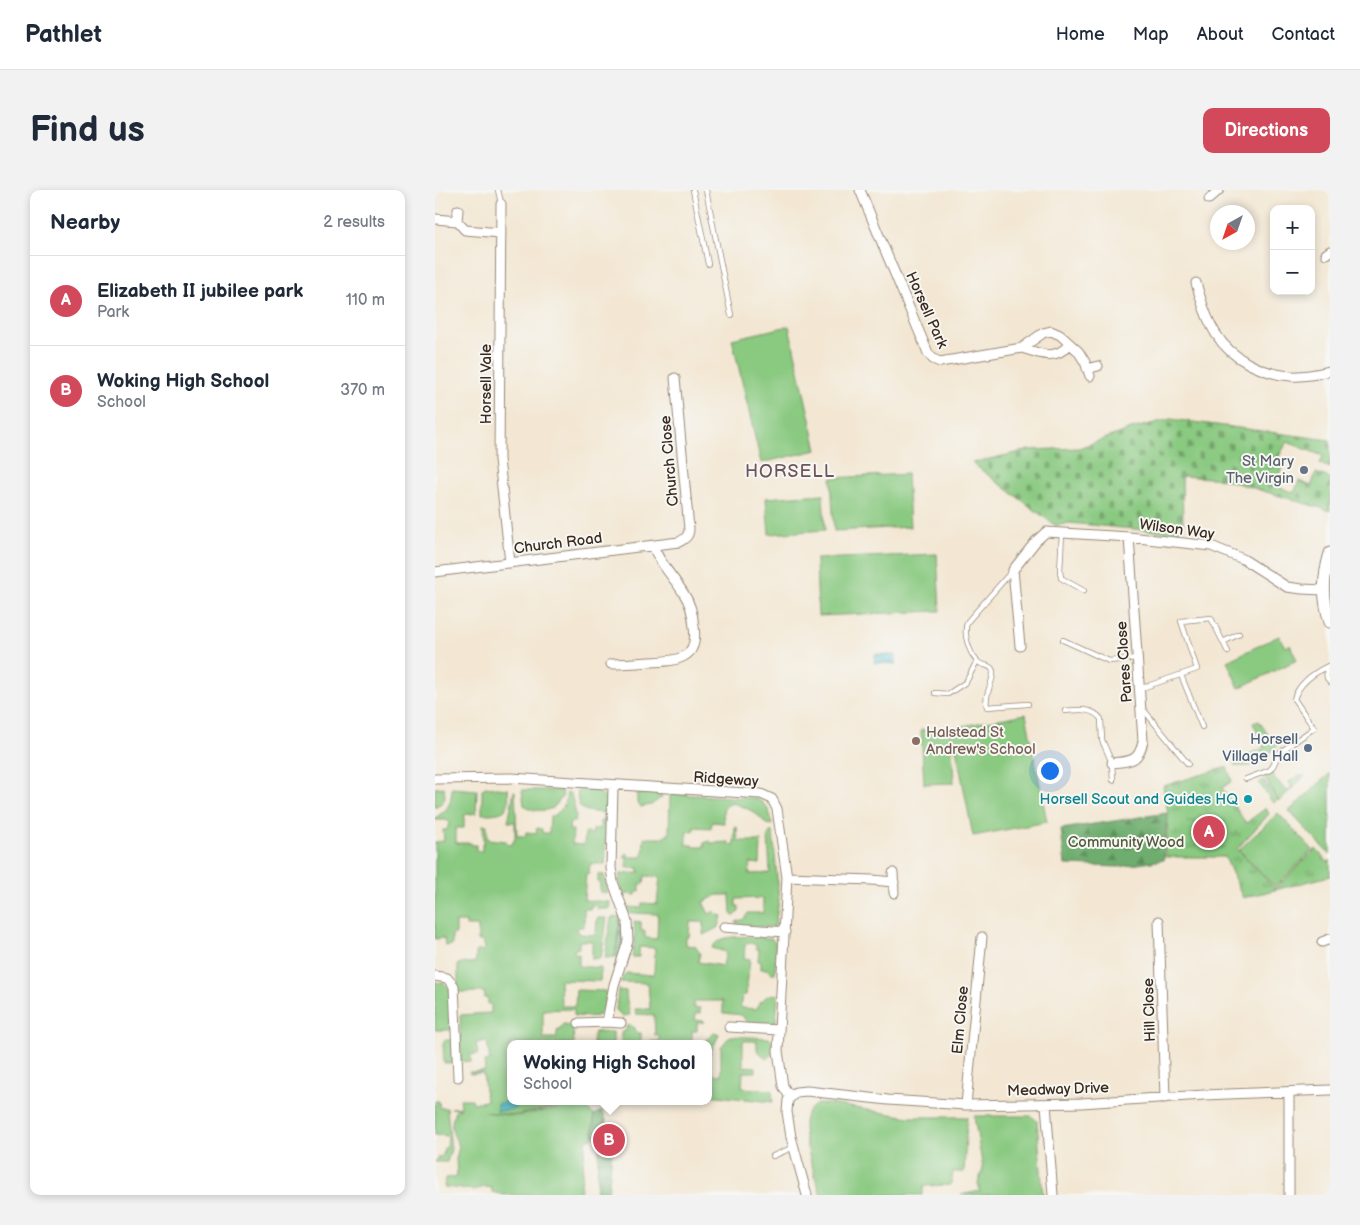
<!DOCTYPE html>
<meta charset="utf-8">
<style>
body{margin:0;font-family:"Balsamiq Sans",sans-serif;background:#f2f2f3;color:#1f2937}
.controls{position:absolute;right:15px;top:15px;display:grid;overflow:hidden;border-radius:10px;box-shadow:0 2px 8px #0003}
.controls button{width:45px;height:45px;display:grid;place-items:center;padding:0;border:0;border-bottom:1px solid #e0e1e3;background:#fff;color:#1f2937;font:25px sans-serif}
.compass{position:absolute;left:775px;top:15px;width:45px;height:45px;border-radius:50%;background:#fff;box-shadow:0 2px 8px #0003;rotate:220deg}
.you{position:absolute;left:614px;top:580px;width:18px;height:18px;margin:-12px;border:4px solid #fff;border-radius:50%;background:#1a73e8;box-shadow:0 0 0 8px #1a73e833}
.badge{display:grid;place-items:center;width:32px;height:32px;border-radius:50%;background:#d1495b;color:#fff;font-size:16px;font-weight:700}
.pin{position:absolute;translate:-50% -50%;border:2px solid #fff;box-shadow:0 1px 5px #0006}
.popup{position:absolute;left:72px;top:850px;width:205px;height:65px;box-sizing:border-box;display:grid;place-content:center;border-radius:10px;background:#fff;filter:drop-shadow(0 1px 4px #0005);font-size:16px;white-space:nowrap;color:#747a83}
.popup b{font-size:19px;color:#1f2937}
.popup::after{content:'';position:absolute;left:50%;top:100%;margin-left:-10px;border:10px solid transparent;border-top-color:#fff}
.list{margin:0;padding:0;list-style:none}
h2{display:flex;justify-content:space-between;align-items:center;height:65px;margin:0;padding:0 20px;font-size:21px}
h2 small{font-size:16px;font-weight:400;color:#747a83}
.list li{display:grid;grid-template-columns:32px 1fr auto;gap:15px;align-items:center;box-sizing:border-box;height:90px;padding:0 20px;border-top:1px solid #e0e1e3}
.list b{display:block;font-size:19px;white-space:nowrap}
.list p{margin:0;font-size:16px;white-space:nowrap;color:#747a83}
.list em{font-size:16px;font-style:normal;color:#747a83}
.map{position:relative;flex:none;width:895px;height:1005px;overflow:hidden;border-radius:10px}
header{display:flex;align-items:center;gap:30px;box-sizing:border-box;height:70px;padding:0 25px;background:#fff;border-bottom:1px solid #e0e1e3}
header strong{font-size:24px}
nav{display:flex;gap:28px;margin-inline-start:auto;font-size:18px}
.intro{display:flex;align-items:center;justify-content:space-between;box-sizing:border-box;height:120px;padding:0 30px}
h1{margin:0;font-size:35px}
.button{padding:12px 22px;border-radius:10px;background:#d1495b;color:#fff;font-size:18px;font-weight:700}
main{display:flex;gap:30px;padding:0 30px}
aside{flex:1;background:#fff;border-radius:10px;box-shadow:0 2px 8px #0003}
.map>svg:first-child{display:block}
.green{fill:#89c980;stroke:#627a4f}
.forest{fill:url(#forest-firs);stroke:#546c46}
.cemetery{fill:url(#cemetery-stones);stroke:#627a4f}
.park{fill:url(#park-tufts);stroke:#627a4f}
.water{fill:url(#water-rules);stroke:#447273}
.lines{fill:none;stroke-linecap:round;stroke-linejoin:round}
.service-casing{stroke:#978878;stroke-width:6}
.minor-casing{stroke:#978878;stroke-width:11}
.tertiary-casing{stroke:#978878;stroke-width:13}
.service{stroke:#fff;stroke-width:4.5}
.minor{stroke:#fff;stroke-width:9}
.tertiary{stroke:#fff;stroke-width:11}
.worship-dot{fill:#6b7280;stroke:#f6f6f2;stroke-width:2}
.education-dot{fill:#8d6e63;stroke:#f6f6f2;stroke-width:2}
.service-dot{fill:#5c6f8a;stroke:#f6f6f2;stroke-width:2}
.culture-dot{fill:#0f9aa8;stroke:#f6f6f2;stroke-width:2}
.labels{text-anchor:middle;stroke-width:4;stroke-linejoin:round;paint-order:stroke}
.street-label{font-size:15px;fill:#3b2a1e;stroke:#f6f6f2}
.worship-label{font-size:15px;fill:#5b616d;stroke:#f6f6f2;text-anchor:end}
.education-label{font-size:15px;fill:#785e54;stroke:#f6f6f2;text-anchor:start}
.service-label{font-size:15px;fill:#4e5e75;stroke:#f6f6f2;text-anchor:end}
.culture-label{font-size:15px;fill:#0d838f;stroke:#f6f6f2;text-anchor:end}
.park-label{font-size:15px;fill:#525a3b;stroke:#f6f6f2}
.quarter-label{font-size:18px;letter-spacing:1px;fill:#6e555b;stroke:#f6f6f2}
</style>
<header>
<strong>Pathlet</strong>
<nav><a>Home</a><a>Map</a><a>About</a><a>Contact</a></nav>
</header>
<div class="intro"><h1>Find us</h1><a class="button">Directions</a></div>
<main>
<aside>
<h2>Nearby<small>2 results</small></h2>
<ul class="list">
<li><span class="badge">A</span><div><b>Elizabeth II jubilee park</b><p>Park</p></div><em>110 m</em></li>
<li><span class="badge">B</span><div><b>Woking High School</b><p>School</p></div><em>370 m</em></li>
</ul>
</aside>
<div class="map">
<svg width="895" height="1005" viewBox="0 0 895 1005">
<defs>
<pattern id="forest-firs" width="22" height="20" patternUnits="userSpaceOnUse" patternTransform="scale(1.25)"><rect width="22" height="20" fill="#6ead6e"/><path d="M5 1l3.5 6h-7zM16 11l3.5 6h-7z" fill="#5c8d5a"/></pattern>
<pattern id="cemetery-stones" width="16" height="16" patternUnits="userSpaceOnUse" patternTransform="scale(1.25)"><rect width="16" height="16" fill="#89c980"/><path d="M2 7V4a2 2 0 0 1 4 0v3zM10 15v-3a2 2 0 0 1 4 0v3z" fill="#71a368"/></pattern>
<pattern id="park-tufts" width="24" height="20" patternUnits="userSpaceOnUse" patternTransform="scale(1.25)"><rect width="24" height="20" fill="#89c980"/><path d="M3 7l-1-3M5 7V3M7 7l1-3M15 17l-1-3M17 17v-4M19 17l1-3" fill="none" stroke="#71a368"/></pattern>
<pattern id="water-rules" width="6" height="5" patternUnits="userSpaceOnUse" patternTransform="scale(1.25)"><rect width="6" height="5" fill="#4db9c8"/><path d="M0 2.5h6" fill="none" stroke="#4197a2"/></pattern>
</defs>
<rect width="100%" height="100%" fill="#f6f6f2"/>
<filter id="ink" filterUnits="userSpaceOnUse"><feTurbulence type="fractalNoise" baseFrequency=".02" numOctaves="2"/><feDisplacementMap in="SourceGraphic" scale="10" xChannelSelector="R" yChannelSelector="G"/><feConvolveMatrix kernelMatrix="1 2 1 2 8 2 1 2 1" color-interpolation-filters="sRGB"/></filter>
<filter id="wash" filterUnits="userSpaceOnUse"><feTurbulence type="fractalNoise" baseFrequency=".0096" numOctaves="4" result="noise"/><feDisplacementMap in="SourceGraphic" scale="20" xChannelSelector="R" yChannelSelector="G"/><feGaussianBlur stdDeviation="1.12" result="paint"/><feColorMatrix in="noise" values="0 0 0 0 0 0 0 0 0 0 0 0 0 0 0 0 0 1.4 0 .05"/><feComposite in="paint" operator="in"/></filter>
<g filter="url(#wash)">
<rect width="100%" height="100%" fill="#f3e7d3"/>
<path class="green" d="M354 136 382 260 326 273 297 149Z
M472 284 475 337 399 341 396 288Z
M388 304 390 340 334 344 331 308Z
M502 364 505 421 383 426 381 369Z
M844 446 850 457 855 455 862 470 804 498 792 471Z
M591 524 612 632 538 646 517 538Z
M824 531 836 549 842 546 846 552 822 574 816 576H800L799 570 829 558 818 533Z
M516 538 519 593 489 594 486 540Z
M833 583H836L851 601 857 597 854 592 863 586H870L844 611 829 587Z
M895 583V665L854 621Z
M828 590 843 610 838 613 824 593Z
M9 597 10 607 8 612 0 617V598Z
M50 597 73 599C76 623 68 624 47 624V600Z
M17 598 42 600 41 623 29 625V638H21V653H36L37 655H41V661H47V654H49L48 635H52V649L71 651 73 655 78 654V650H80V632H73L79 601H80L82 646H91V642L101 643 102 638 107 639V643H114L115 627C127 622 130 616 132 603L136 604 141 624 140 632H135L134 640H138L137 654 149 655 150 643 158 644V639H165V631H168L169 623C150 621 140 622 143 600L164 601 172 610 170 674H155L154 684H151L149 710 175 712 174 719H162V715H156V719H149V737H144L142 739 145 744 161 745 162 728H172L166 768 157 769V751H144V758L139 760 140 764H144V776L166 778 165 791 125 790 126 816H140L141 800 171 801C171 830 164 827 139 826V819L108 820V848H122V840H125L128 834 138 835 139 854H75V911H150L81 925 48 922 81 926 147 914 159 925 158 948 151 950 145 1005H108V1003H103V1005H69L57 1002V998L50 997 39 1000 9 997 10 988 19 987 22 985 21 969 24 956C17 942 14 938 20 921L26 919 16 918 26 917 25 909H37L38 913 51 911 48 883 35 884 34 882 50 881 49 872 55 871 52 851 41 853 43 864 35 865 36 872 26 871 25 825 56 823V814H53V808H50L49 802H23V774L41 772V761H48L50 758 48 751H43V736H31V732H21V744H17V755L10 756 9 748 0 749V652L9 651 8 640H12L14 633 12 630H0V628C14 619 16 614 17 598Z
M87 600H126L128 606 118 618C109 622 96 621 89 615Z
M226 602 227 607 216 615 206 617 202 613V603Z
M235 604 320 608C332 614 336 622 337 635L331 634C322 622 312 618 298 613 286 617 288 621 289 633L277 632 276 638 259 637V641H252L251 655H258V657H269V653L275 651 276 653 294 652V655H299L300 637H302L303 651H326L325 674 315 673 314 684 335 683 333 645 336 641 338 643 344 710 340 737 302 736 301 732 309 729 313 723H328V708L301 709V716H304V721L300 726H298L296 724 295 705H283L268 712 274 724 280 721 281 724 287 726 284 737 268 745 269 732H255L254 747H251V755L260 756 265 763 263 772 288 776 291 762 277 758C285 741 320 748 336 748L341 754 340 783H336L332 779H326V771H323L324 759H321V755L313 752 310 755 309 768 315 769 311 805H308L305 815 307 818 322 819 324 812H326C331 806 335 803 343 805L341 832 333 835 313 834 307 825 288 823V811H259V818H265V823H261L260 830 269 831 270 832 262 833V841H257V854H186V842L191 841V837L195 835 201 840V843H206V852L224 851V845H220L219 825 201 824 200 819H215L213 793 185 792 191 783 219 785 220 758 204 757V767H197L200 748 199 731 206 732V741H210V748L222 749 223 724 194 723 191 717 206 718 207 713 222 714 225 687 210 686 209 694H205V701H202L201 705 188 704 184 693 185 684 204 683V678H192V668H190V664L193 663V667H208L209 648H230V645H234Z
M843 623 878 660 840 697 804 660Z
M163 684 169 685 173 703 165 702V692H163Z
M185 726 180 767 170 768 176 728Z
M0 792 9 793 15 799 17 840H0Z
M183 800 191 801C191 810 193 816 195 825L187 826 181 820Z
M160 842H178V854H158V846Z
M279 843H283L284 845 274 865H273V854H270V851Z
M295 846 334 848 340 855 341 860 332 869 322 860V851H308V876L321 877V882H308L307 898 337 900 338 912 273 905V884L286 885V857Z
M10 850H19L17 873H9L8 852Z
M0 911H4L5 918H12L16 959 12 972H0L4 967 8 966 9 958H12L13 946 0 945Z
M382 914H397L474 927H532L529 982H518L516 995 489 996 487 1005H386C381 987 367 949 369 932 370 924 375 918 382 914Z
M539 926H596L602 931 608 1005H526L545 1001 543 993 548 979Z"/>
<path class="forest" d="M732 623 729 670 684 677 630 675 626 639Z
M185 726 190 741 186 767H180Z
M167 921 176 940 178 952 173 1005H161L164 954 158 943 159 925Z"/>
<path class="cemetery" d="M736 229 895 250V278L885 274 888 266 852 252 842 270 848 273 844 285 846 286 842 296 859 303 864 291 876 296 881 283 895 288V321L788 289 747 286 748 335 747 339 741 343 634 333 621 336 537 273 594 260 644 258 699 238Z"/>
<path class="park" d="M792 577 797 591 787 598 811 633 831 618 834 624 802 659 840 699 881 659 893 672 895 670V686L808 708 790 667H731L733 623 728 596Z"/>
<path class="water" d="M440 464 461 465V474L439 473Z
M79 911 80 919 62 921V913Z"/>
</g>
<g filter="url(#ink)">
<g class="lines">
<defs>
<path id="service" d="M63 0 66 13
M258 0 273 74
M271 0 296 125
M627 343 625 381 626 388 649 401
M577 381 533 431C527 442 534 463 543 472 547 476 554 474 557 479 562 486 548 505 552 517L593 514
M628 450 674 471 702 468
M788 452 804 444
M891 477 892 488 895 492
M746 485 767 537
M704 499 762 479 746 431 776 428 793 462
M500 503 513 504 531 492 542 471
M708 519 753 574
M630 521C643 520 657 517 666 529L667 550 677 573 678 590
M811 589 835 580 838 576 844 563 879 538 859 509C864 493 880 482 895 475
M338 966 359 957"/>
<path id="minor" d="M425 0 493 163 498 169 505 172 587 158 608 143 616 141 625 145 643 161 650 172 655 186
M774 9 784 0
M66 14 64 269 75 373
M1 29 22 31 30 40 66 43
M22 31 23 20
M891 64 895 61
M761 93C766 110 771 128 781 144 796 169 828 184 856 186 870 187 882 184 895 181
M587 158C607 164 619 171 635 154
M652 179 663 176
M0 382 244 352C250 349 254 346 254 339L240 188
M585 456 578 380 601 351 611 342 694 347 776 356 808 369 852 397 867 399 888 400
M176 474C189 474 202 473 215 472 241 471 264 470 259 437 258 425 256 414 249 404 239 387 224 374 218 355
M677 573C695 571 704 572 708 551L694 347
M0 589 76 588 326 604 337 609 342 619 352 687 343 861 348 896 355 907
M458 683 459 703
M352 687 437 690 459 692
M724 731 730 908
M289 737 350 742
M887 752 895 749
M0 786 12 788 19 796 23 887
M172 832 186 833
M144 833 172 832 179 795 193 751 192 731 178 692 176 678 178 596
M294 837 344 840
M854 903V1005
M611 914 618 1005
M531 915 547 747
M372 1005 356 947 352 922 353 910 361 902 372 901 453 910 531 915 646 913 769 905 895 900"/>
<path id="tertiary" d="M895 363C888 387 887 407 895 432"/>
</defs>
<use href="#service" class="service-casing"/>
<use href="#minor" class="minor-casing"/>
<use href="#tertiary" class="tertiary-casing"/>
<use href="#service" class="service"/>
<use href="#minor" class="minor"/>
<use href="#tertiary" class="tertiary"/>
</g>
</g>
<circle class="worship-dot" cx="869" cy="280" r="5"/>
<circle class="education-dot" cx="481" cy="551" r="5"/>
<circle class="service-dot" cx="873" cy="558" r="5"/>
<circle class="culture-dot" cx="813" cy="609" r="5"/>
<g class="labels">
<g class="street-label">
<text transform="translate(492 120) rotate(66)" y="5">Horsell Park</text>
<text transform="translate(51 194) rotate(-90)" y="5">Horsell Vale</text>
<text transform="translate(234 271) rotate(-95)" y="5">Church Close</text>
<text transform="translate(742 339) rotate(8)" y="5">Wilson Way</text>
<text transform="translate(123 353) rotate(-7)" y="5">Church Road</text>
<text transform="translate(689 472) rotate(-94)" y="5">Pares Close</text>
<text transform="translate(291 589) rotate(4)" y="5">Ridgeway</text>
<text transform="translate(714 820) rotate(-92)" y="5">Hill Close</text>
<text transform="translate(525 830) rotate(-85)" y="5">Elm Close</text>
<text transform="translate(623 899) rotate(-2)" y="5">Meadway Drive</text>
</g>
<g class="worship-label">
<text x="859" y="276">St Mary<tspan x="859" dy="17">The Virgin</tspan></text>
</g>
<g class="education-label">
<text x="491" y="547">Halstead St<tspan x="491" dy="17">Andrew's School</tspan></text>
</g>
<g class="service-label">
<text x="863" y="554">Horsell<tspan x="863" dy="17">Village Hall</tspan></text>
</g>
<g class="culture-label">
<text x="803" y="614">Horsell Scout and Guides HQ</text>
</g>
<g class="park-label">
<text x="691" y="657">Community Wood</text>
</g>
<g class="quarter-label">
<text x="355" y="287">HORSELL</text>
</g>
</g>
</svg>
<div class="controls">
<button>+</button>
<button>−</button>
</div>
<svg class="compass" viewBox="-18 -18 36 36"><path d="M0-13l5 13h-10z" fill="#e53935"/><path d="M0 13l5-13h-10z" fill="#747a83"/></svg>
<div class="you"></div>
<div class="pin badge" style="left:774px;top:642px">A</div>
<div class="pin badge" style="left:174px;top:950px">B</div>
<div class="popup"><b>Woking High School</b>School</div>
</div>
</main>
